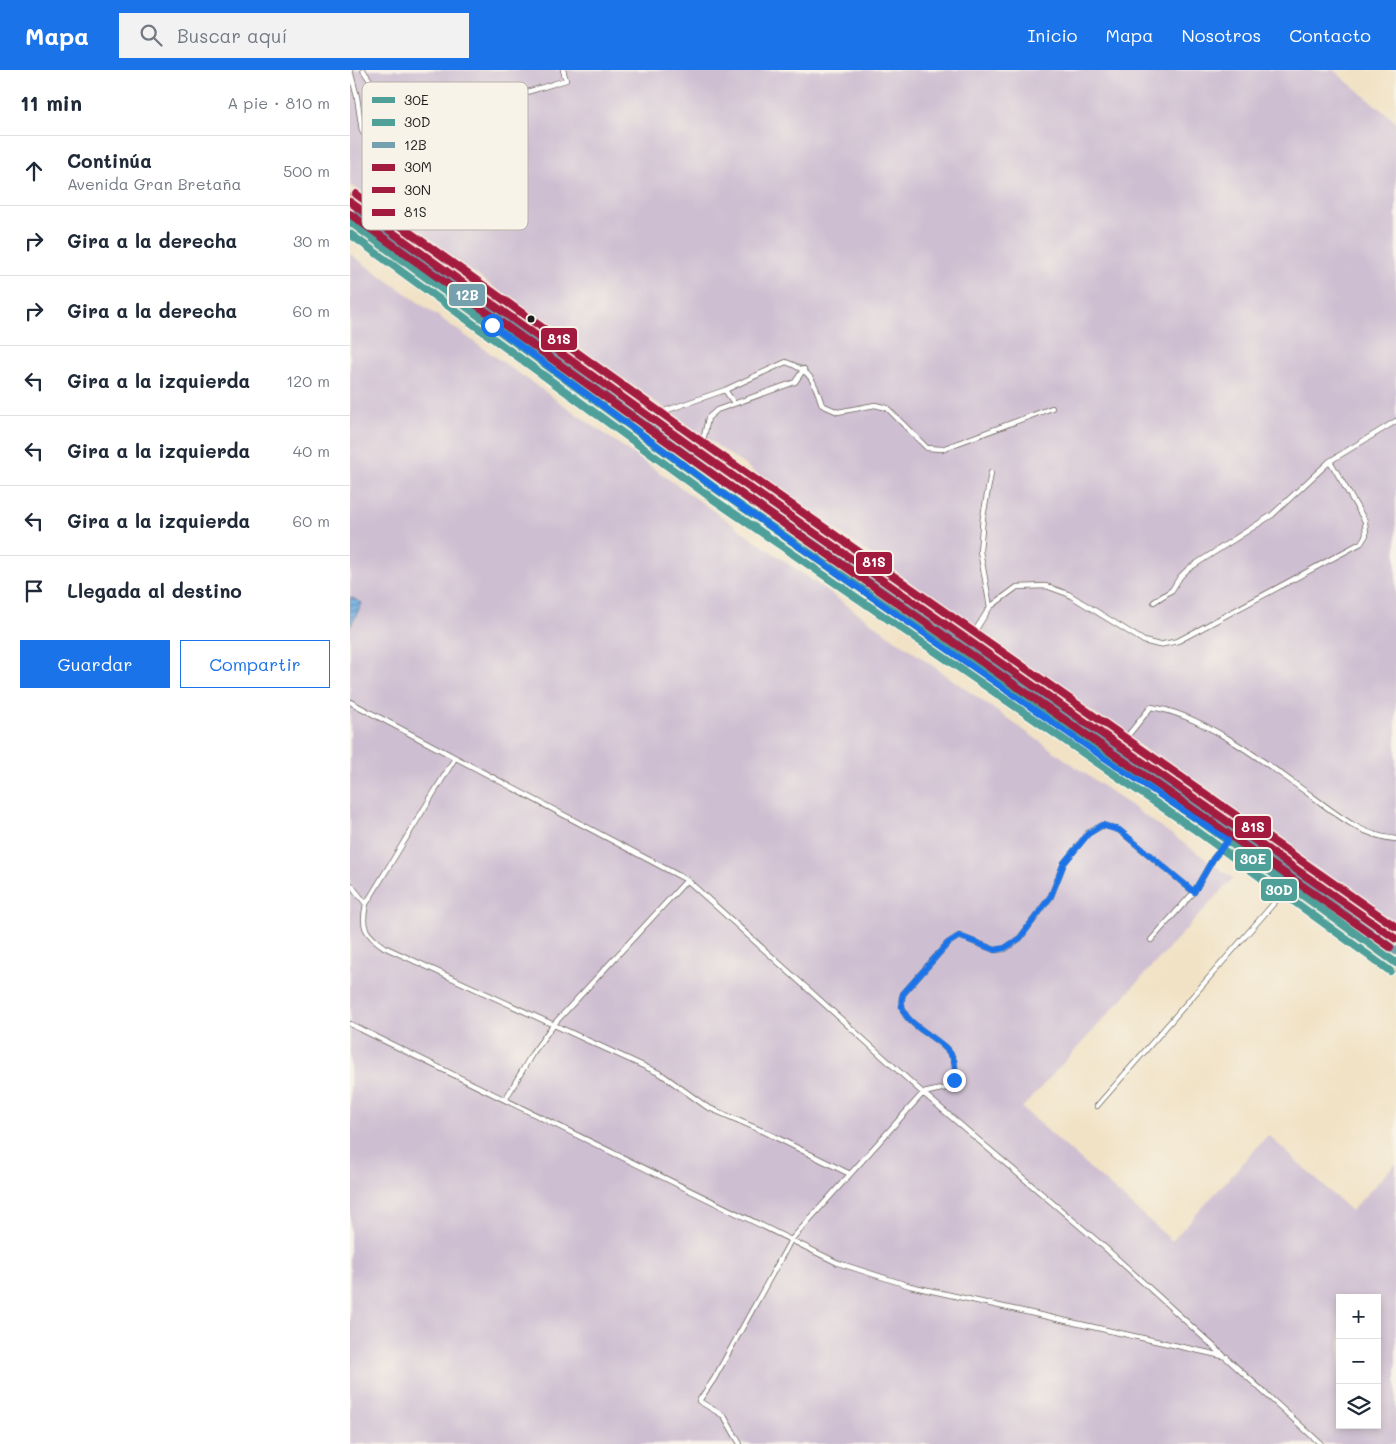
<!DOCTYPE html>
<html lang="es">
<meta charset="utf-8">
<style>
body{margin:0;font-family:Mali,sans-serif;background:#f2f2f3;color:#1f2937}
.controls{position:absolute;right:15px;bottom:15px;display:grid;overflow:hidden;border-radius:0px;box-shadow:0 2px 8px #0003}
.controls button{width:45px;height:45px;display:grid;place-items:center;padding:0;border:0;border-bottom:1px solid #e0e1e3;background:#fff;color:#1f2937;font:25px sans-serif}
.stop{position:absolute;width:15px;height:15px;margin:-11px;border:4px solid #1a73e8;border-radius:50%;background:#fff}
.stop.end{background:#1a73e8;border-color:#fff;box-shadow:0 1px 5px #0008}
.list{margin:0;padding:0;list-style:none}
h2{display:flex;justify-content:space-between;align-items:center;height:65px;margin:0;padding:0 20px;font-size:21px}
h2 small{font-size:16px;font-weight:400;color:#747a83}
.list li{display:grid;grid-template-columns:32px 1fr auto;gap:15px;align-items:center;box-sizing:border-box;height:70px;padding:0 20px;border-top:1px solid #e0e1e3}
.list b{display:block;font-size:19px;white-space:nowrap}
.list p{margin:0;font-size:16px;white-space:nowrap;color:#747a83}
.list em{font-size:16px;font-style:normal;color:#747a83}
.actions{display:flex;gap:10px;padding:15px 20px}
.actions a{flex:1;padding:11px 0;border:1px solid #1a73e8;border-radius:0px;text-align:center;font-size:18px;color:#1a73e8}
.actions .main{background:#1a73e8;color:#fff}
.icon{flex:none;width:28px;height:28px;fill:none;stroke:currentColor;stroke-width:2;stroke-linecap:round;stroke-linejoin:round}
.map{position:relative;flex:none;width:1046px;height:1374px;overflow:hidden}
header{display:flex;align-items:center;gap:30px;box-sizing:border-box;height:70px;padding:0 25px;background:#1a73e8;color:#fff}
header strong{font-size:24px}
nav{display:flex;gap:28px;margin-inline-start:auto;font-size:18px}
.search{width:350px;height:45px;background:#f2f2f3;display:flex;align-items:center;gap:12px;box-sizing:border-box;padding:0 18px;border-radius:0px;color:#747a83;font-size:19px}
main{display:flex}
aside{flex:1;background:#fff}
.map>svg:first-child{display:block}
.industrial{fill:#cebed1;fill-rule:evenodd}
.water{fill:url(#water-rules);stroke:#46647e}
.lines{fill:none;stroke-linecap:round;stroke-linejoin:round}
.lane-casing{stroke:#676157;stroke-width:6}
.primary-casing{stroke:#676157;stroke-width:17}
.lane{stroke:#fff;stroke-width:4.5}
.primary{stroke:#f8bd89;stroke-width:15}
.bus-1-casing{stroke:#f7f3e8;stroke-width:11}
.bus-2-casing{stroke:#f7f3e8;stroke-width:11}
.bus-3-casing{stroke:#f7f3e8;stroke-width:11}
.bus-4-casing{stroke:#f7f3e8;stroke-width:11}
.bus-5-casing{stroke:#f7f3e8;stroke-width:11}
.bus-6-casing{stroke:#f7f3e8;stroke-width:11}
.bus-1{stroke:#50a09a;stroke-width:8}
.bus-2{stroke:#50a09a;stroke-width:8}
.bus-3{stroke:#74a1ad;stroke-width:8}
.bus-4{stroke:#a31a3f;stroke-width:8}
.bus-5{stroke:#a31a3f;stroke-width:8}
.bus-6{stroke:#a31a3f;stroke-width:8}
.route{stroke:#1a73e8;stroke-width:6}
.bus-dot{fill:#1c1c1c;stroke:#f7f3e8;stroke-width:2}
.key{fill:#f7f3e8;stroke:#b5b2ab;stroke-width:1}
.key-label{font-size:14px;fill:#1c1c1c}
.line-badge{stroke:#f7f3e8;stroke-width:2}
.badge-label{font-size:14px;text-anchor:middle;font-weight:bold;fill:#fff}
</style>
<header>
<strong>Mapa</strong>
<div class="search"><svg class="icon" aria-label="search" viewBox="0 0 24 24"><circle cx="10" cy="10" r="6"/><path d="M15 15l6 6"/></svg>Buscar aquí</div>
<nav><a>Inicio</a><a>Mapa</a><a>Nosotros</a><a>Contacto</a></nav>
</header>
<main>
<aside>
<h2>11 min<small>A pie · 810 m</small></h2>
<ul class="list">
<li><svg class="icon" aria-label="ahead" viewBox="0 0 24 24"><path d="M12 20V5M6 11l6-6 6 6"/></svg><div><b>Continúa</b><p>Avenida Gran Bretaña</p></div><em>500 m</em></li>
<li><svg class="icon" aria-label="right" viewBox="0 0 24 24"><path d="M7 20v-9h11M14 6l5 5-5 5"/></svg><div><b>Gira a la derecha</b></div><em>30 m</em></li>
<li><svg class="icon" aria-label="right" viewBox="0 0 24 24"><path d="M7 20v-9h11M14 6l5 5-5 5"/></svg><div><b>Gira a la derecha</b></div><em>60 m</em></li>
<li><svg class="icon" aria-label="left" viewBox="0 0 24 24"><path d="M17 20v-9H6M10 6l-5 5 5 5"/></svg><div><b>Gira a la izquierda</b></div><em>120 m</em></li>
<li><svg class="icon" aria-label="left" viewBox="0 0 24 24"><path d="M17 20v-9H6M10 6l-5 5 5 5"/></svg><div><b>Gira a la izquierda</b></div><em>40 m</em></li>
<li><svg class="icon" aria-label="left" viewBox="0 0 24 24"><path d="M17 20v-9H6M10 6l-5 5 5 5"/></svg><div><b>Gira a la izquierda</b></div><em>60 m</em></li>
<li><svg class="icon" aria-label="arrive" viewBox="0 0 24 24"><path d="M6 21V4h12l-3 4 3 4H6"/></svg><div><b>Llegada al destino</b></div></li>
</ul>
<div class="actions"><a class="main">Guardar</a><a>Compartir</a></div>
</aside>
<div class="map">
<svg width="1046" height="1374" viewBox="0 0 1046 1374">
<defs>
<pattern id="water-rules" width="6" height="5" patternUnits="userSpaceOnUse" patternTransform="scale(1.25)"><rect width="6" height="5" fill="#6fade1"/><path d="M0 2.5h6" fill="none" stroke="#5a8cb6"/></pattern>
</defs>
<rect width="100%" height="100%" fill="#f7f3e8"/>
<filter id="ink" filterUnits="userSpaceOnUse"><feTurbulence type="fractalNoise" baseFrequency=".02" numOctaves="2"/><feDisplacementMap in="SourceGraphic" scale="10" xChannelSelector="R" yChannelSelector="G"/><feConvolveMatrix kernelMatrix="1 2 1 2 8 2 1 2 1" color-interpolation-filters="sRGB"/></filter>
<filter id="wash" filterUnits="userSpaceOnUse"><feTurbulence type="fractalNoise" baseFrequency=".0096" numOctaves="4" result="noise"/><feDisplacementMap in="SourceGraphic" scale="20" xChannelSelector="R" yChannelSelector="G"/><feGaussianBlur stdDeviation="1.12" result="paint"/><feColorMatrix in="noise" values="0 0 0 0 0 0 0 0 0 0 0 0 0 0 0 0 0 1.4 0 .05"/><feComposite in="paint" operator="in"/></filter>
<g filter="url(#wash)">
<rect width="100%" height="100%" fill="#f1e2c5"/>
<path class="industrial" d="M0 0H983L1046 52V858L0 115Z
M0 184 883 808 672 1038 822 1171 918 1065 1001 1141 1046 1093V1374H0ZM990 1228H1027V1355H990Z"/>
<path class="water" d="M0 527 12 533 0 557Z"/>
</g>
<g filter="url(#ink)">
<g class="lines">
<defs>
<path id="lane" d="M0 0 7 27 12 61 18 68 25 69 216 10 213 0
M13 0C26 21 43 39 55 60
M375 320 384 333
M303 345 375 320 436 292C461 301 464 310 472 335L488 342 525 335 537 338 577 378 592 379 702 338
M351 380 358 348 367 340 445 312 454 299
M804 532 822 520 830 507 838 499 922 445 980 391 1046 351
M640 537 630 481 633 447 641 403
M620 569 640 537 667 517 696 516 718 524 794 571 809 575 828 571 1011 473 1016 465 1015 451 980 391
M0 632 337 810 573 1023 752 1175 971 1374
M771 674 801 637C853 644 920 696 963 727 989 746 1012 766 1046 769
M105 688 16 834C11 857 14 863 34 877L311 1004 357 1037 415 1062 500 1104
M0 814 16 834
M801 870 844 822 863 789 876 773
M0 954 488 1193 560 1216 877 1287
M155 1030 182 984 203 955 337 810
M747 1036 938 817
M390 1374 374 1346 349 1331 364 1309 441 1170 573 1023 596 1018 604 1010C604 1005 606 996 604 991 596 965 542 956 553 924L598 873 609 866 645 880 655 879 670 868 701 826 714 793 738 763 753 755 769 760 844 822"/>
<path id="primary" d="M0 132 350 383 1046 869
M0 152 369 421 745 681 853 753 1046 893"/>
</defs>
<use href="#lane" class="lane-casing"/>
<use href="#primary" class="primary-casing"/>
<use href="#lane" class="lane"/>
<use href="#primary" class="primary"/>
<defs>
<path id="bus-1" d="M0 152 369 421 853 753 1046 893"/>
<path id="bus-2" d="M0 164 363 429 847 761 1040 901"/>
<path id="bus-3" d="M6 144 375 413 859 745 1046 881"/>
<path id="bus-4" d="M0 132 350 383 1046 869"/>
<path id="bus-5" d="M0 144 344 391 1040 877"/>
<path id="bus-6" d="M6 124 356 375 1046 857"/>
</defs>
<use href="#bus-1" class="bus-1-casing"/>
<use href="#bus-2" class="bus-2-casing"/>
<use href="#bus-3" class="bus-3-casing"/>
<use href="#bus-4" class="bus-4-casing"/>
<use href="#bus-5" class="bus-5-casing"/>
<use href="#bus-6" class="bus-6-casing"/>
<use href="#bus-1" class="bus-1"/>
<use href="#bus-2" class="bus-2"/>
<use href="#bus-3" class="bus-3"/>
<use href="#bus-4" class="bus-4"/>
<use href="#bus-5" class="bus-5"/>
<use href="#bus-6" class="bus-6"/>
</g>
</g>
<g class="lines" filter="url(#ink)">
<path class="route" d="M142 255 369 421 745 682 878 770 863 789 844 822 769 760 752 755 738 764 714 793 701 826 670 868 655 878 645 880 609 866 598 873 553 924C542 956 596 965 604 991 606 996 604 1005 604 1010"/>
</g>
<circle class="bus-dot" cx="181" cy="249" r="4.5"/>
<rect x="12" y="12" width="166" height="148" rx="8" class="key"/>
<rect x="22" y="27" width="23" height="6" fill="#50a09a"/>
<rect x="22" y="49" width="23" height="7" fill="#50a09a"/>
<rect x="22" y="72" width="23" height="6" fill="#74a1ad"/>
<rect x="22" y="94" width="23" height="7" fill="#a31a3f"/>
<rect x="22" y="117" width="23" height="6" fill="#a31a3f"/>
<rect x="22" y="139" width="23" height="7" fill="#a31a3f"/>
<g class="key-label">
<text x="54" y="35">30E</text>
<text x="54" y="57">30D</text>
<text x="54" y="80">12B</text>
<text x="54" y="102">30M</text>
<text x="54" y="125">30N</text>
<text x="54" y="147">81S</text>
</g>
<g class="line-badge">
<rect x="98" y="213" width="38" height="24" rx="5" fill="#74a1ad"/>
<rect x="190" y="257" width="38" height="24" rx="5" fill="#a31a3f"/>
<rect x="505" y="481" width="38" height="24" rx="5" fill="#a31a3f"/>
<rect x="884" y="745" width="38" height="24" rx="5" fill="#a31a3f"/>
<rect x="884" y="778" width="38" height="24" rx="5" fill="#50a09a"/>
<rect x="910" y="808" width="38" height="24" rx="5" fill="#50a09a"/>
</g>
<g class="badge-label">
<text x="117" y="230">12B</text>
<text x="209" y="274">81S</text>
<text x="524" y="497">81S</text>
<text x="903" y="762">81S</text>
<text x="903" y="794">30E</text>
<text x="929" y="825">30D</text>
</g>
</svg>
<div class="controls">
<button>+</button>
<button>−</button>
<button><svg class="icon" aria-label="layers" viewBox="0 0 24 24"><path d="M12 4l9 5-9 5-9-5zM3 14l9 5 9-5"/></svg></button>
</div>
<div class="stop" style="left:142px;top:255px"></div>
<div class="stop end" style="left:604px;top:1010px"></div>
</div>
</main>
